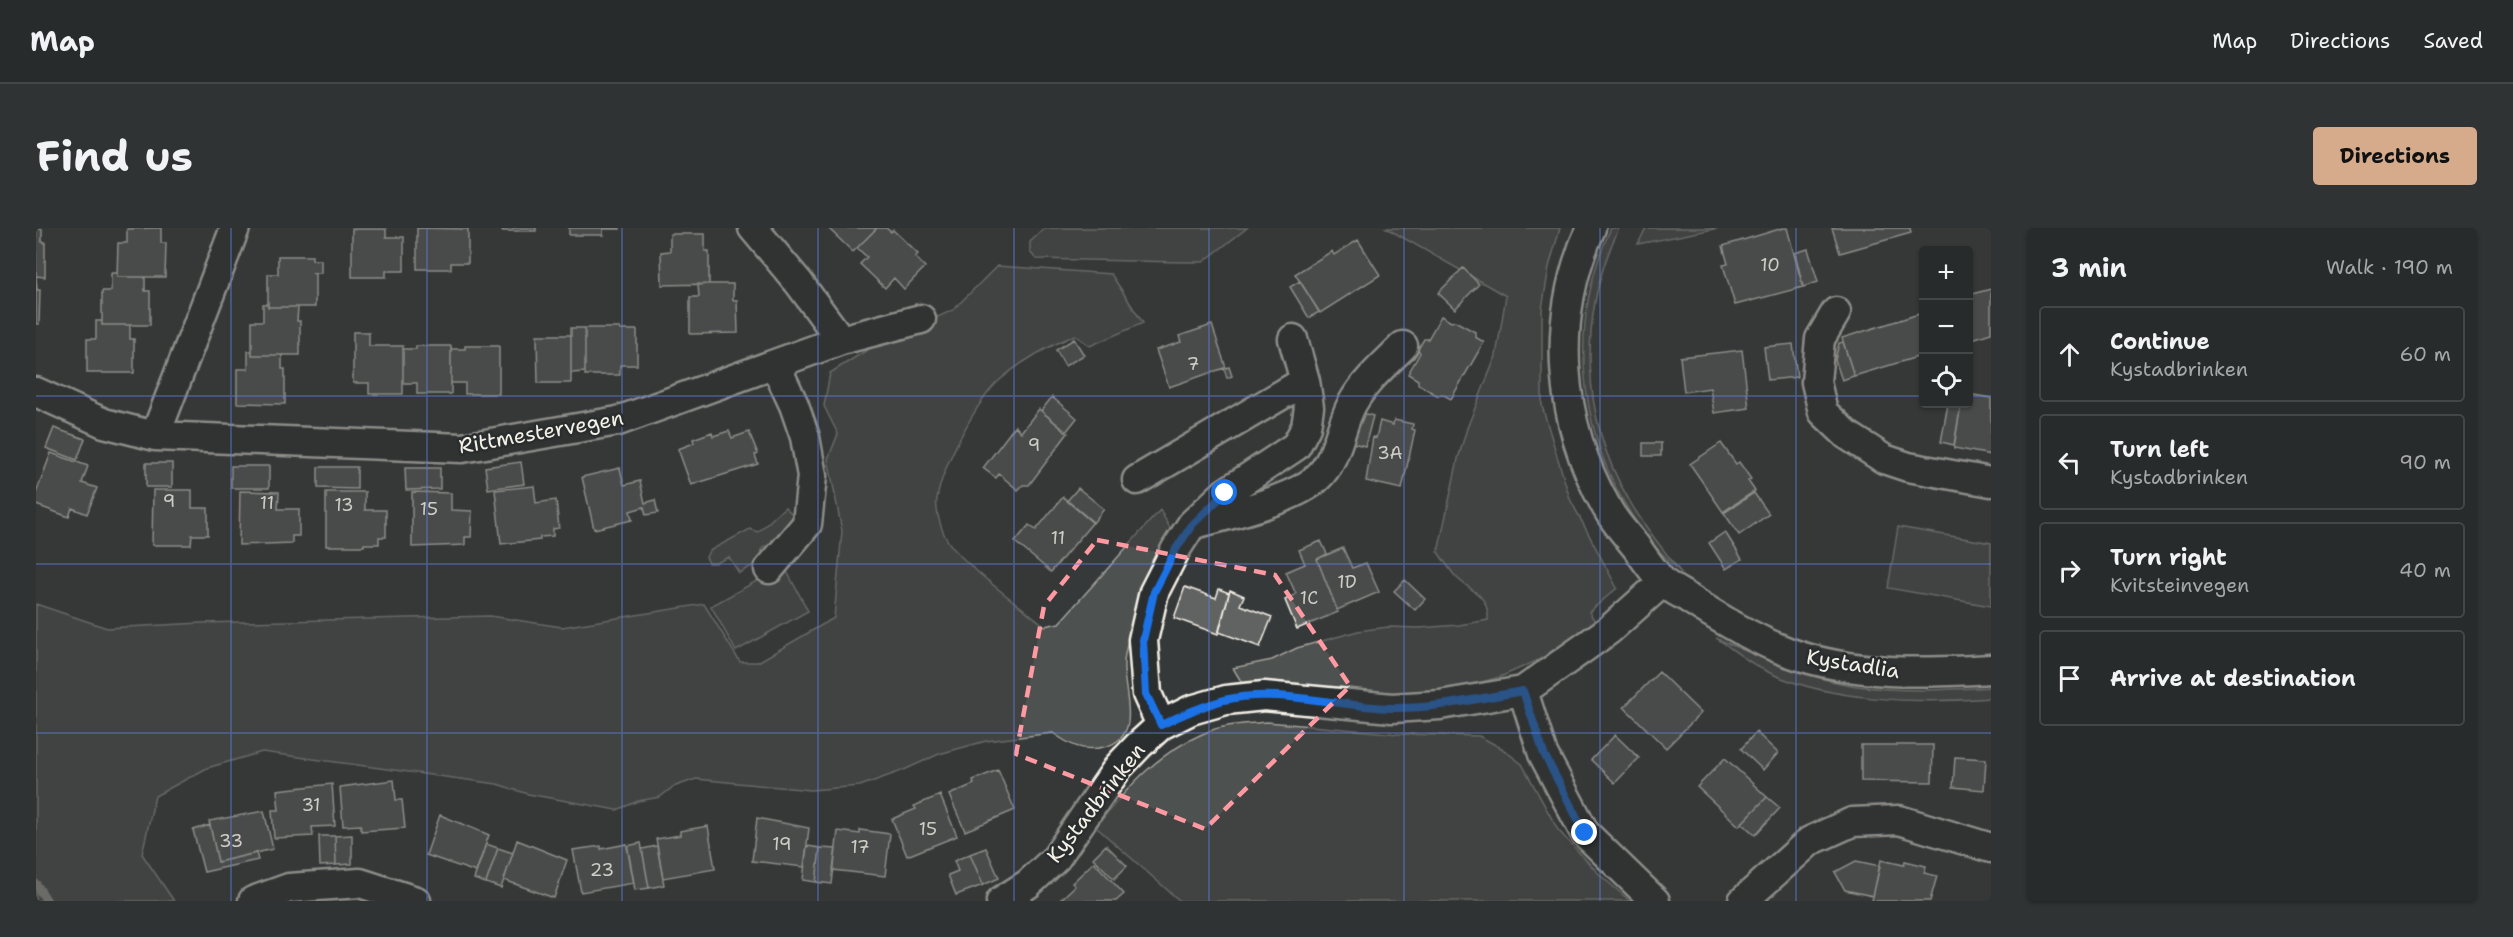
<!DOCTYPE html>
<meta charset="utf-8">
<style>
body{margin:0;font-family:"Shantell Sans",sans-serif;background:#303333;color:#f1f3f6}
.controls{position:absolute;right:18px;top:18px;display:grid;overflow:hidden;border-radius:6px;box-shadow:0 2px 4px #0004}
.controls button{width:54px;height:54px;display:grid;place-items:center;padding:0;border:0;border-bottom:2px solid #444747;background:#282b2b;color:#f1f3f6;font:30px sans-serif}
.stop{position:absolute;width:18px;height:18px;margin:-14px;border:4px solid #1a73e8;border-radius:50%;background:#fff}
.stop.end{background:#1a73e8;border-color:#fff;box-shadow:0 2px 6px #0008}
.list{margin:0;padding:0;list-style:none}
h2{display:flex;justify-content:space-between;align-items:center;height:78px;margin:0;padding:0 24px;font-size:26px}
h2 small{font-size:20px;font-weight:400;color:#a5a7a9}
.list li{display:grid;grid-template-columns:39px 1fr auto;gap:18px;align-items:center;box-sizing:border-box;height:96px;margin:0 12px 12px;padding:0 12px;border:2px solid #444747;border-radius:6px}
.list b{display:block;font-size:22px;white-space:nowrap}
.list p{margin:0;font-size:20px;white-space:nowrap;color:#a5a7a9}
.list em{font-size:20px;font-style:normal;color:#a5a7a9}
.icon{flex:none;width:33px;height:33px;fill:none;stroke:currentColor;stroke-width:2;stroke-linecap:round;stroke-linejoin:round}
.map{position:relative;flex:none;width:1955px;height:673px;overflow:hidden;border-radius:6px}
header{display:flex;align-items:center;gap:36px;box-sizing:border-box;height:84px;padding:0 30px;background:#282b2b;border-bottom:2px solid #444747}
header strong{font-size:28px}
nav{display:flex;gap:33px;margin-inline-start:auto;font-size:21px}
.intro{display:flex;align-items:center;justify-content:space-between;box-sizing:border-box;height:144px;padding:0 36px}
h1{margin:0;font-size:42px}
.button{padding:15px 27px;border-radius:6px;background:#d6ab8b;color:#111;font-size:21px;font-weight:700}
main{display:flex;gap:36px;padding:0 36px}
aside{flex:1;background:#282b2b;border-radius:6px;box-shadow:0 2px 4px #0004}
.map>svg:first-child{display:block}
.green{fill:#4e514f;stroke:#a1a19c;stroke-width:1.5}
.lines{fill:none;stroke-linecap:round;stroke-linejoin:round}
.stream{stroke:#a8a7a1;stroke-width:9}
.building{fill:#616362;stroke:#f4f1e8;stroke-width:1.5}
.minor-casing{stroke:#f4f1e8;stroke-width:33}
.minor{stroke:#2a2d2e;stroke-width:28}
.route{stroke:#1a73e8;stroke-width:8}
.marked{fill:none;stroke:#ff9aa2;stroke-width:4.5;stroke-dasharray:12 8;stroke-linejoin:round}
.grid{fill:none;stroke:#5e7fdd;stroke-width:1.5;stroke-opacity:0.55}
.labels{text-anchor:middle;stroke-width:5;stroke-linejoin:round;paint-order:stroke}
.number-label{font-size:18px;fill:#cfcec6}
.street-label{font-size:21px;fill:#f4f1e8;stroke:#2a2d2e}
</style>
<header>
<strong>Map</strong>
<nav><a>Map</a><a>Directions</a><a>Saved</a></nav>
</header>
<div class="intro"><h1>Find us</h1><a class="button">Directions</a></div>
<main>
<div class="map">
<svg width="1955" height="673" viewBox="0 0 1955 673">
<rect width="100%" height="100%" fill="#363939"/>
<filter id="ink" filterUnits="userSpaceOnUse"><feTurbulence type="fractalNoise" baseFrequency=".0167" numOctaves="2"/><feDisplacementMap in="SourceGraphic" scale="12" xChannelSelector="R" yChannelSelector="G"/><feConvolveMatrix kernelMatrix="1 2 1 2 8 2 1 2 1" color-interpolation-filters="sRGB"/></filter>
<g filter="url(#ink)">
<path class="green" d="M1009 0H1211L1167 34H1147L1000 31 994 24V14Z
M1350 0H1524L1513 39 1506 81V178L1534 271 1581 360 1553 384 1559 393 1507 430 1464 449 1424 460 1376 467 1206 455 1197 440 1236 432 1261 420 1322 403 1352 399 1383 400 1423 397 1452 392C1453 365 1434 364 1419 348 1413 340 1407 332 1402 324L1422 231 1431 200 1460 128 1470 68Z
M1575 0H1583C1542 87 1544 189 1593 272 1608 299 1628 322 1646 346 1636 335 1624 325 1614 313 1544 224 1527 104 1575 0Z
M1610 0H1683L1602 16Z
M961 38 1075 46 1107 95 1054 118 1039 107C1012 119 988 131 965 151 941 171 906 239 901 271 899 281 905 301 910 310 922 333 986 379 1009 398L1023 395 1124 282 1134 300 1132 309C1118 342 1100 373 1093 408 1091 417 1088 427 1088 435 1086 464 1109 509 1068 519 1046 524 1034 517 1017 505L950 513 903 526 868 542 824 558 775 562 660 551 637 559 624 569 602 573 581 582 492 566 461 556 226 524 171 540 119 568 106 626 138 673H0V376L71 400 165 395 454 388 526 399 668 376 704 434H722L798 390 806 303 792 231 802 206 788 178 794 145 831 122 917 82Z
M749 279 762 292 737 317 729 318 725 322 722 335 703 345 693 329 680 335H673L670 329 673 323 714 301 722 304Z
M1862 299 1955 315V378L1852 360Z
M748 338 772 383 700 423 675 378Z
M1680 410C1725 430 1772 451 1821 458 1865 464 1910 462 1955 459V470C1885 476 1789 474 1726 441 1710 432 1695 420 1680 410Z
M1231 494 1363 506 1443 508 1465 520 1486 536 1522 602 1565 648 1594 673H1144L1060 599C1093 557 1124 522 1176 502 1192 496 1214 496 1231 494Z"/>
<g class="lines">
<path class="stream" d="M0 656 11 673"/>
</g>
<path class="building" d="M119 0H125V15H130L129 49H81L82 15H91V1Z
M381 0 432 1V35H415V41H381Z
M466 0H500V3H466Z
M533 0H584V1H567V7H533Z
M792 0H841L817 24Z
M841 0H850L855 4 857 2 882 26 879 29 889 39 868 61 858 50 849 60 824 36 831 29 821 20Z
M1747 0H1751L1767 59 1699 77 1687 37 1692 36 1687 18Z
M1796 0H1874L1875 5 1804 25Z
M0 1H6V14H9V49L0 48Z
M316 1H350V9H368V43H350V49H316Z
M634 6H669V23H673V56L626 57 625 24 634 23Z
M1322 12 1344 47 1284 85 1259 46 1296 23 1298 27Z
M1772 21 1782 54 1767 59 1759 25Z
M242 28H276V32H285V45H276L279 46V79H232V46H242Z
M1427 40 1443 56 1419 81 1402 65Z
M75 45H81V49H109V63H114V97H66V63H75Z
M0 48 1 62H4L3 96H0Z
M1264 53 1283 84 1273 90 1254 59Z
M673 56H697V72H701L702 105 654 106V69H663L662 57Z
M1955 61V105L1936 111 1932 100V67Z
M227 76H232V79H262L261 93H264V127H216V93H227Z
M1883 86 1888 101V127L1818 148 1806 110Z
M1405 88 1415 94 1419 93 1439 104V109L1448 114 1415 171 1406 166 1402 168 1382 156V152L1372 146 1384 125 1382 121 1388 111H1392Z
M60 93H66V97H94V111H98V145H51V111H60Z
M1176 97 1190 140 1193 139 1196 148 1191 150 1188 140 1133 159 1120 122 1145 114 1143 108Z
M535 100H549V144L535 145Z
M549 100H584V102H601V137H584V147H549Z
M317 104H333V118H367V166H333V155H317Z
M501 107H535V155H502Z
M1038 111 1048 127 1029 138 1020 122Z
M1807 114 1818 148 1806 152 1799 132 1803 115Z
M1757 116 1761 149 1732 152 1728 119Z
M380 118H415V166H381V155H367V121H380Z
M429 118H463V166H429V155H415V121H429Z
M1706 122 1713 180 1678 185 1674 160 1648 164 1644 129Z
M212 123H216V127H246V141H249V176L201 175V141H212Z
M1932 166 1955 170V227L1918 220 1925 176H1932Z
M1016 169 1041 190 1030 204 1005 183Z
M1912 176H1925L1918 217 1905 214Z
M1003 181 1032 205 993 257H987L982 262 963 246 960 250 947 240 979 198 985 204Z
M1320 183 1337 188 1329 218 1312 214Z
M1358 192 1377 196 1376 201 1379 202 1366 261 1330 253 1337 209 1340 210 1344 193 1357 197Z
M18 200 49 211 41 232 10 220Z
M693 203 696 210 713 204 722 226 719 227 722 236 655 257 642 221 658 215 657 211 676 204 677 208Z
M1607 215H1625V228H1607Z
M1685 215 1700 236 1703 234 1715 251 1712 253 1719 263 1687 284 1654 236Z
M15 225 52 238 46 255 61 260 51 286 36 280 33 289 0 277V265Z
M485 234 488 256 452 261 449 239Z
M110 235H136V259H110Z
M195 238H233V260H195Z
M282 239H321V261L282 260Z
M369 240H404V261L370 262Z
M584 240 588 257 604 253 609 275 619 272 622 285 610 287 608 279 594 283 596 292 558 301 546 249Z
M498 258 500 275 520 272 523 300 517 301V308L504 309V312L465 316 459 262Z
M1042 260 1068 281 1057 295 1031 273Z
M117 262H156V280H172V307H156L155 317H116Z
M204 263 243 264 242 281H263V308H256V315L203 317Z
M290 264H329V282H350V309H343V316H328V318H290Z
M376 264 415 265V282L436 283 435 309H429V317L376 319Z
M1718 265 1733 286 1703 307 1688 285Z
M1027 269 1057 294 1015 344 979 314 993 297 1000 302Z
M1689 304 1706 331 1690 341 1673 315Z
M1285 313 1291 326 1281 331 1302 384 1261 401 1249 372 1260 366 1250 344 1269 336 1263 322Z
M1307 320 1316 340 1330 335 1343 364 1301 382 1281 331Z
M1369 352 1389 371 1379 382 1358 363Z
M1149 359 1180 370 1183 361 1193 365 1182 406 1138 390Z
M1194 362 1208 368 1204 377 1236 389 1224 419 1183 404Z
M1623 444 1665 485 1630 520 1588 479Z
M1720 504 1742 525 1727 542 1705 521Z
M1579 507 1603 530 1579 555 1555 532Z
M1825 517H1897L1896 554 1825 553Z
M1919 529 1950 531 1948 562 1917 559Z
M1689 530 1731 569 1703 598 1661 559Z
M962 542 979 582 929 603 913 567 938 556 937 552Z
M358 552 360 572H366L369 600 325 603V597L307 598 304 559Z
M296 556 299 598 276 599 277 608 238 610 236 582H243L241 562Z
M904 567 921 608 871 628 856 591 880 581 878 578Z
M1731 569 1744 580 1719 607 1706 595Z
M228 583 237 621 182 634 173 593Z
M404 587 453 607 440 644 390 627Z
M721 590 773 600 768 639 716 633Z
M174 597 182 634 220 625 222 632 168 644 157 602Z
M672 598 679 641 627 650 620 611 644 607V603Z
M824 602 854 606 849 648 797 642 802 603 824 606Z
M316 607V636L300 637 299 608Z
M283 608H299L300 637 284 638Z
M481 612 531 632 518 670 468 652Z
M605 615 613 660 599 662 591 618Z
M450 616 462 620 450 655 438 651Z
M591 616 598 655 545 664 537 622 565 618V621Z
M1070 617 1091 638 1078 651 1057 630Z
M621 618 628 657 613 660 606 621Z
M771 618 784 620 780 654 767 652Z
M462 620 477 625 465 660 450 655Z
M784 620 800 621 796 656 780 654Z
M950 620 963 650 947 657 934 626Z
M934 626 947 657 920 667 912 647 922 643 918 633Z
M1845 632 1868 637 1869 633 1890 638 1888 645 1901 648 1894 673H1836Z
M1820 633 1844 638 1837 668 1809 662 1799 644Z
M1058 634 1088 666 1080 673H1023L1039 658 1036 655Z"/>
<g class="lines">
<defs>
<path id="minor" d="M717 0 763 55 805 112
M1555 0C1514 91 1522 194 1571 280 1579 295 1591 307 1601 320 1609 331 1617 343 1626 353 1633 360 1644 365 1652 370 1684 391 1717 411 1752 424 1818 448 1887 445 1955 441
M1800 84 1784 111 1780 154 1787 184 1811 207 1848 231 1872 239 1955 254
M0 164 68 195 119 208 426 220 582 193 805 112 885 91
M119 208 199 0
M1101 252 1269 153
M1158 296C1189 288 1260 271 1281 250 1302 231 1303 200 1316 176 1328 154 1349 136 1367 118
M733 341 771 296 776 248 769 209 758 177 739 136
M1487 463 1507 526 1549 605 1619 673
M1125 497 1111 466 1107 412 1118 364 1140 321 1156 296 1189 265 1260 218 1270 199 1273 179 1269 153 1257 111
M217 673 253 660 324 655 380 673
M965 673 992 656 1020 630 1083 538 1103 517 1125 497 1155 482 1190 472 1228 468 1356 480 1404 477 1487 463 1573 402 1627 354
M1707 673 1774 613 1816 594 1863 592 1955 620"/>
</defs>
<use href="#minor" class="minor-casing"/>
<use href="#minor" class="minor"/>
</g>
</g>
<g class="lines" filter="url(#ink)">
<path class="route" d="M1189 265 1156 297 1140 321 1118 364 1107 412 1110 466 1125 497C1145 487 1166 478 1188 472 1242 459 1301 479 1356 480 1400 481 1444 470 1487 463L1508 526 1549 605"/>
</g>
<path d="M0 0H1955V673H0ZM1061 312 1239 347 1314 458 1169 601 980 526 1008 378Z" fill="#363939" fill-opacity=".55" fill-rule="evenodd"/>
<path class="marked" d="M1061 312 1239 347 1314 458 1169 601 980 526 1008 378Z"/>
<path class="grid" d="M195 0V673M391 0V673M586 0V673M782 0V673M978 0V673M1173 0V673M1368 0V673M1564 0V673M1760 0V673M0 168H1888M1932 168H1955M0 336H1955M0 505H1955"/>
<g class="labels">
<g class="number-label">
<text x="1734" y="43">10</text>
<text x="1157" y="142">7</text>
<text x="998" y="223">9</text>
<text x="1354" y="231">3A</text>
<text x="133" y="279">9</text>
<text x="231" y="281">11</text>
<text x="308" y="283">13</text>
<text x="393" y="287">15</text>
<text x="1022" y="316">11</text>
<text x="1311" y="360">1D</text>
<text x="1273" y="376">1C</text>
<text x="275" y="583">31</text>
<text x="892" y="607">15</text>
<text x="195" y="619">33</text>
<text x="746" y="622">19</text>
<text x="824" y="625">17</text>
<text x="566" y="648">23</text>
</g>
<g class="street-label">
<text transform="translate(505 204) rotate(-10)" y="7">Rittmestervegen</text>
<text transform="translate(1817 436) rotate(9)" y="7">Kystadlia</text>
<text transform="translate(1060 575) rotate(-52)" y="7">Kystadbrinken</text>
</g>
</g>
</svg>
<div class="controls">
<button>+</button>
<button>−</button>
<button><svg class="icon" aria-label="locate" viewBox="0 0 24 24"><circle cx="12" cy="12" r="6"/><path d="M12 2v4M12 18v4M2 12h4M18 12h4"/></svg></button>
</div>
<div class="stop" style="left:1189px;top:265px"></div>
<div class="stop end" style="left:1549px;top:605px"></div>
</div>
<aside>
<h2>3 min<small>Walk · 190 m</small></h2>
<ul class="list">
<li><svg class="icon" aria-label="ahead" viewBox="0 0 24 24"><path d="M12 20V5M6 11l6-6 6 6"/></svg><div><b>Continue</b><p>Kystadbrinken</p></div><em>60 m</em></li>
<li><svg class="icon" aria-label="left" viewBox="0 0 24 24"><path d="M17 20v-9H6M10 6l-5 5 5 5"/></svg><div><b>Turn left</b><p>Kystadbrinken</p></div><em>90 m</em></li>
<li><svg class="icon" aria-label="right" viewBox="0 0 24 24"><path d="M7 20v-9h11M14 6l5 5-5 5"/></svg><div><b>Turn right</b><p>Kvitsteinvegen</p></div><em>40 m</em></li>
<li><svg class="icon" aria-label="arrive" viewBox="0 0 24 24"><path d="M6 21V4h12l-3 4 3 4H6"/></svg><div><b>Arrive at destination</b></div></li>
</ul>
</aside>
</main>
